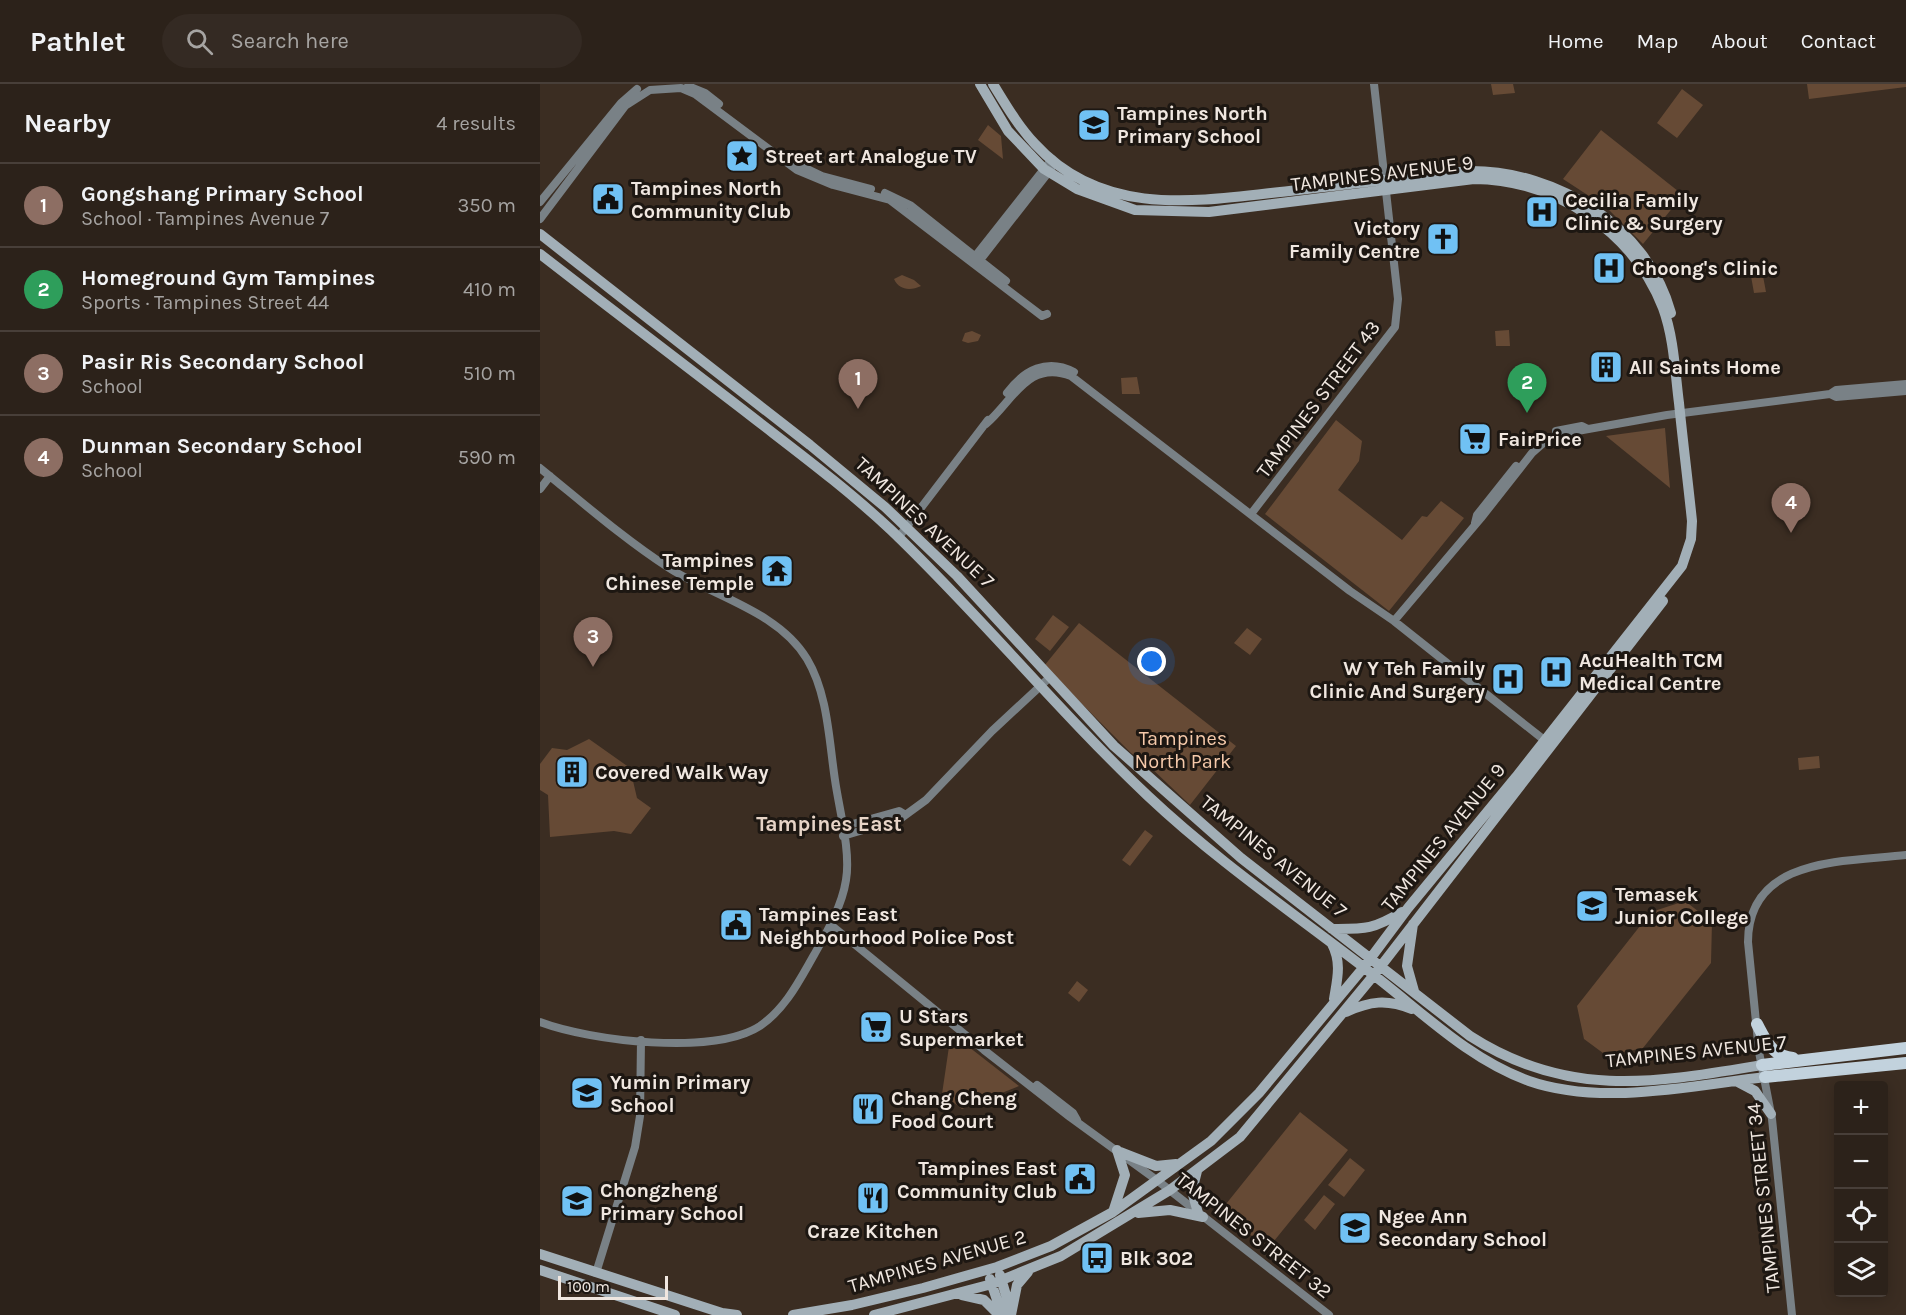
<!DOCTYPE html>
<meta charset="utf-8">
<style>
body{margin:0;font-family:Karla,sans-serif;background:#342a23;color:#f1f3f6}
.controls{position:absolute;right:18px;bottom:18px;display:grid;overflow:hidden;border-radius:6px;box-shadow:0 3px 15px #0003}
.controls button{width:54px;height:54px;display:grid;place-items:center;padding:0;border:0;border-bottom:2px solid #483f39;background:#2c221a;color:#f1f3f6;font:30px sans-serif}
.scale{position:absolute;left:18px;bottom:15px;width:110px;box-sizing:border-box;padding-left:6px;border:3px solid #f0e7e0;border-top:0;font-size:16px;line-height:21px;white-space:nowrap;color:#f0e7e0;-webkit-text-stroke:4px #1d1712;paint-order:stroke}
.you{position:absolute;left:612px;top:578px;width:21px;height:21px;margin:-15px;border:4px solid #fff;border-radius:50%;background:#1a73e8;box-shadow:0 0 0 9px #1a73e833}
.badge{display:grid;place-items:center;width:39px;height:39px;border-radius:50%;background:#70c1f4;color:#fff;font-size:20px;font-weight:700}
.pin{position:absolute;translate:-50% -50px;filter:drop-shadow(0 2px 3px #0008)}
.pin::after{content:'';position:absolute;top:32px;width:21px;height:18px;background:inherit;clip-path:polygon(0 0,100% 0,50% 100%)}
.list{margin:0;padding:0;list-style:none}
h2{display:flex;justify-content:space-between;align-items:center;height:78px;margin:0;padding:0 24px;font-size:26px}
h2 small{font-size:20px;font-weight:400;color:#a6a4a2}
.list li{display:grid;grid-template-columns:39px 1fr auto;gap:18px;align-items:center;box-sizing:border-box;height:84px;padding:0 24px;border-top:2px solid #483f39}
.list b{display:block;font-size:22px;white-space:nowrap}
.list p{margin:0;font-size:20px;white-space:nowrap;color:#a6a4a2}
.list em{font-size:20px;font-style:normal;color:#a6a4a2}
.icon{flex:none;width:33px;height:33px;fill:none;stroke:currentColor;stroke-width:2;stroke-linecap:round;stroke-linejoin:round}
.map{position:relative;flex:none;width:1366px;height:1231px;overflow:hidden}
header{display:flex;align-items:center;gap:36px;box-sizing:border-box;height:84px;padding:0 30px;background:#2c221a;border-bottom:2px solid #483f39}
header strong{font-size:28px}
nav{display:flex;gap:33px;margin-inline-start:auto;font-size:21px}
.search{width:420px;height:54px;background:#342a23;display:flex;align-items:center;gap:15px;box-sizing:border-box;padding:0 21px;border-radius:33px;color:#a6a4a2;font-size:22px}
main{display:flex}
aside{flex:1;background:#2c221a}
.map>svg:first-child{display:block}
.green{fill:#664a35}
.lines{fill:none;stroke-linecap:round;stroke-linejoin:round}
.street{stroke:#798186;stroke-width:8}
.secondary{stroke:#a2afb7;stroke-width:10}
.primary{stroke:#c2d2dd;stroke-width:12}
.labels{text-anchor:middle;stroke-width:6;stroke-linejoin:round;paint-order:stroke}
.poi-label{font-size:20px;font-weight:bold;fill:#f0e7e0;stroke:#1d1712;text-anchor:start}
.street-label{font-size:20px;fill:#f0e7e0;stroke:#1d1712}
.park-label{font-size:20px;fill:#f5c9aa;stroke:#1d1712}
.neighbourhood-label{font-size:21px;font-weight:bold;fill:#e7d4c7;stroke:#1d1712}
</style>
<header>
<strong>Pathlet</strong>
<div class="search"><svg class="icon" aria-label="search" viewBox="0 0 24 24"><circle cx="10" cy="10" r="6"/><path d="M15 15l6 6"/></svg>Search here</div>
<nav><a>Home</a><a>Map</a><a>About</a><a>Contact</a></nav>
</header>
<main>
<aside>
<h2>Nearby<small>4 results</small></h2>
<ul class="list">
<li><span class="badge" style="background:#8d6e63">1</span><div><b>Gongshang Primary School</b><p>School · Tampines Avenue 7</p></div><em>350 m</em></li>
<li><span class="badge" style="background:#2e9e5b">2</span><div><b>Homeground Gym Tampines</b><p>Sports · Tampines Street 44</p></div><em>410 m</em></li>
<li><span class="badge" style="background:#8d6e63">3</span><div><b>Pasir Ris Secondary School</b><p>School</p></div><em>510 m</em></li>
<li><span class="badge" style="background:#8d6e63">4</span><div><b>Dunman Secondary School</b><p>School</p></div><em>590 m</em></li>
</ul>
</aside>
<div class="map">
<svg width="1366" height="1231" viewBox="0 0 1366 1231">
<rect width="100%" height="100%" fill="#3b2d22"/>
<path class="green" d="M951 0H973L975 9 953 11Z
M1267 0H1366V3L1269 15Z
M1142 5 1163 21 1137 54 1117 39Z
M448 41 461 52 463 75 438 56Z
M1061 46 1143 111 1103 160 1066 123 1023 95Z
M1209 181H1221L1226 208 1214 209Z
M362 191 374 196 381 202C370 207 359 206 354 195Z
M969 246 970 262H956L955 247Z
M432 247 441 251 438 257 428 259 422 257 425 249Z
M597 293 600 310H582L581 294Z
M796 336 822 357 819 377 798 406 862 456 882 432 887 433 901 417 924 434 849 527 725 430Z
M1125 344 1130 404 1066 352Z
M513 531 529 543 510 567 495 555Z
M539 539 696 662 650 721 608 681 591 669 504 582Z
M707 544 722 555 710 571 694 559Z
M49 655 90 684 97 714 111 724 91 750 74 747 10 753 8 711 0 706V680L12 664 27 666Z
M1279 672 1280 684 1259 686 1258 674Z
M605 746 613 752 590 782 582 776Z
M1145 817 1172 838 1171 879 1103 964 1067 972 1044 955 1037 922 1111 828Z
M537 897 548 906 539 918 528 909Z
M411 949 479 1002 422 1025 402 1010Z
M760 1028 808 1066 734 1157C708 1156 697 1143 686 1120Z
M810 1074 825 1086 804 1113 788 1101Z
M784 1111 795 1120 775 1146 764 1136Z"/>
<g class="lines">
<path class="street" d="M148 2 165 9 179 20
M255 79 282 92 331 105
M345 109 370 121 466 197
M0 118 81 19 97 5
M0 135 85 22 110 6 141 4 155 10 257 86 293 101 350 116 502 232 507 230
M433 175 512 75
M437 180 511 85
M467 309C484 286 507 274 534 288
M1290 310 1296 306 1366 300
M446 340C473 317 488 275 531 292L810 507 854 537 1008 659
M1016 347 1042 342 1048 345
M0 384C42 418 84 455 129 484 174 513 238 527 267 575 288 610 289 657 295 696 299 725 311 767 306 796 302 822 287 848 274 871 259 897 246 924 220 942 174 972 50 957 0 938
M0 405 10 392
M711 430 855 243 858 215 834 0
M935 439 937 431 976 382
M358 454 448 336
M854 537 941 434 992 369 1008 355 1026 349 1127 331 1290 310 1296 313 1366 307
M302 743 359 727 364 730
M303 752 360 735 386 716 452 647 509 594
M291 841 444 966 530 1033 618 1097 789 1231
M497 1001 533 1029 537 1036
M56 1189 95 1063 100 1032 101 956
M1252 1231 1232 1035 1219 968 1208 858C1208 772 1306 778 1366 771"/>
<path class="secondary" d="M453 0C466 21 478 42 495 60 559 130 646 119 731 109 797 102 864 93 931 87 1017 87 1107 142 1131 229
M0 150 270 361 345 423 417 492 574 662 701 774 930 952C1028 1015 1114 999 1222 981
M0 170C67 222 134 273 202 325 252 364 304 402 351 446 440 531 518 627 608 712 677 777 756 831 831 889 881 927 928 975 989 997 1061 1022 1151 1002 1225 993
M873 840 867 882 874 907
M792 845C825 845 832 846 862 828
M792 860C802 879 797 896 794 915
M806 928C830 917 847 915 872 925
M1198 998 1215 1007 1231 1030
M580 1068 616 1082 636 1080
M657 1087 652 1107 658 1129
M573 1128 585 1091 577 1066
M598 1129 630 1126 663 1133
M0 1170 182 1229 197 1231
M0 1186 135 1231
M460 1191 471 1228
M450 1195 462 1231
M422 1211 444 1216 459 1231
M253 1231 312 1221 383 1204 457 1183 511 1162 573 1128 671 1057 719 1009 824 883 868 824 976 693 1142 482 1151 455 1152 437C1148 398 1143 359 1139 319 1135 288 1134 254 1123 224 1093 147 1016 96 934 95L669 128 595 126 537 105 504 85 468 47 440 0
M334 1231 452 1200 521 1172 630 1106 700 1053 834 891 1123 517
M471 1231 477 1201 488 1188"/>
<path class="primary" d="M1217 940C1226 957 1232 972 1253 974
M1222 981 1366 964
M1225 993 1366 979"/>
</g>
<defs>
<symbol id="school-square" viewBox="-11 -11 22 22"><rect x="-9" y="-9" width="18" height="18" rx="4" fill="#70c1f4" stroke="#1d1712"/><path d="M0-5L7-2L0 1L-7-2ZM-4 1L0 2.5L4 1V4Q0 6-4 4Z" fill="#111"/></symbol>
<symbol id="sight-square" viewBox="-11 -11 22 22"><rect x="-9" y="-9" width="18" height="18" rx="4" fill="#70c1f4" stroke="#1d1712"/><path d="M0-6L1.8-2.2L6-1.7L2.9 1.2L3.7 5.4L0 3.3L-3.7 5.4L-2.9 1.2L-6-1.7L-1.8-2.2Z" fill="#111"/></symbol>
<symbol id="civic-square" viewBox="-11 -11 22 22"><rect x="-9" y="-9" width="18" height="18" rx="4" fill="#70c1f4" stroke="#1d1712"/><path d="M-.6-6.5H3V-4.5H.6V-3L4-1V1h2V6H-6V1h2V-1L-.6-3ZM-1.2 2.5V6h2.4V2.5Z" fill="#111"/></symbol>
<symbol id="hospital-square" viewBox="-11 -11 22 22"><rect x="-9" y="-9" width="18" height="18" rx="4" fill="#70c1f4" stroke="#1d1712"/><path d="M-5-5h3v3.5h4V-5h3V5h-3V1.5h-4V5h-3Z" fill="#111"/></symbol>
<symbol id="church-square" viewBox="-11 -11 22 22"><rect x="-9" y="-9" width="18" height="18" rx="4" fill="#70c1f4" stroke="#1d1712"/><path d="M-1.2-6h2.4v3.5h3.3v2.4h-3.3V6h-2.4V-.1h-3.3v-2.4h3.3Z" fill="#111"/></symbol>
<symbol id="building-square" viewBox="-11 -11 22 22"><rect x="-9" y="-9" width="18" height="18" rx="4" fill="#70c1f4" stroke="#1d1712"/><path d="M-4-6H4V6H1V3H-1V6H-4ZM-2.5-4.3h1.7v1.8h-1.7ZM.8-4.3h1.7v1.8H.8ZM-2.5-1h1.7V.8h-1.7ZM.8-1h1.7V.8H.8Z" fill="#111"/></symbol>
<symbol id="supermarket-square" viewBox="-11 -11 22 22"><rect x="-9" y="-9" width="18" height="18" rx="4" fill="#70c1f4" stroke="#1d1712"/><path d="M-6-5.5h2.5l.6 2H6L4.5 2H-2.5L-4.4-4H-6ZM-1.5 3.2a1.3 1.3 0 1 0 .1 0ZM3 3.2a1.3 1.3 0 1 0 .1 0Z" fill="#111"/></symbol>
<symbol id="temple-square" viewBox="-11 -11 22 22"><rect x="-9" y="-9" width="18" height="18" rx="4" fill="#70c1f4" stroke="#1d1712"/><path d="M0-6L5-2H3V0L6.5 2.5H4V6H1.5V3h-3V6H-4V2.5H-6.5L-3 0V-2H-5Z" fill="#111"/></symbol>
<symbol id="university-square" viewBox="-11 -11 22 22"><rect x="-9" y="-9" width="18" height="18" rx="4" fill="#70c1f4" stroke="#1d1712"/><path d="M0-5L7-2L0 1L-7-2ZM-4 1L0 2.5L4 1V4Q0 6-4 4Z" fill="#111"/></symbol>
<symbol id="restaurant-square" viewBox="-11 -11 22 22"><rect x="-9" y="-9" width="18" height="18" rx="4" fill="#70c1f4" stroke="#1d1712"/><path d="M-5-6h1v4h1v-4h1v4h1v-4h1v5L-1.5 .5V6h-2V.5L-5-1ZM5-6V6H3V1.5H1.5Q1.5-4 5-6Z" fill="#111"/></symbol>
<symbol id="bus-square" viewBox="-11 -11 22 22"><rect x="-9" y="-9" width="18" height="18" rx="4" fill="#70c1f4" stroke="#1d1712"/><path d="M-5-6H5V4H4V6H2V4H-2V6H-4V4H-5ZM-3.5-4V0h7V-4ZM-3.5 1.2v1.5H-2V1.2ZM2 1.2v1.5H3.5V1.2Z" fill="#111"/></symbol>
</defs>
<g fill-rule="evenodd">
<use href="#school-square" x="535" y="22" width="38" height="38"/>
<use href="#sight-square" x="183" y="53" width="38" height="38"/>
<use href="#civic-square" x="49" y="96" width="38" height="38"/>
<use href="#hospital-square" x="983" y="109" width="38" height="38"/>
<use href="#church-square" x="884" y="136" width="38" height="38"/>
<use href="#hospital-square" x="1050" y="165" width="38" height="38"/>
<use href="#building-square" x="1047" y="264" width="38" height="38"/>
<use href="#supermarket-square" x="916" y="336" width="38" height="38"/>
<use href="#temple-square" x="218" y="468" width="38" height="38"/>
<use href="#hospital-square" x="997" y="569" width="38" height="38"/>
<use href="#hospital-square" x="949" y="576" width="38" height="38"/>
<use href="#building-square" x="13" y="669" width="38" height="38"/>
<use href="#university-square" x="1033" y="803" width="38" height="38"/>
<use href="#civic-square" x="177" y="822" width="38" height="38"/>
<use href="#supermarket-square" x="317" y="924" width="38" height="38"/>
<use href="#school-square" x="28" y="990" width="38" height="38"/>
<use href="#restaurant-square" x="309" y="1006" width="38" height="38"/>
<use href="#civic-square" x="521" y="1076" width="38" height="38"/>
<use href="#restaurant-square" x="314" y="1095" width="38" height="38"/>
<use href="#school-square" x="18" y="1098" width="38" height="38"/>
<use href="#school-square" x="796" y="1125" width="38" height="38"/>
<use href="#bus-square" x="538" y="1155" width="38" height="38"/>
</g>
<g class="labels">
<g class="poi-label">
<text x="577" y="36">Tampines North<tspan x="577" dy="23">Primary School</tspan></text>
<text x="225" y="79">Street art Analogue TV</text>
<text x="91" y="111">Tampines North<tspan x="91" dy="23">Community Club</tspan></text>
<text x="1025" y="123">Cecilia Family<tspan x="1025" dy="23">Clinic &amp; Surgery</tspan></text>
<text x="880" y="151" text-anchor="end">Victory<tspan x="880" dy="23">Family Centre</tspan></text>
<text x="1092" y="191">Choong's Clinic</text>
<text x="1089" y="290">All Saints Home</text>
<text x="958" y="362">FairPrice</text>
<text x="214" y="483" text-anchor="end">Tampines<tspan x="214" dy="23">Chinese Temple</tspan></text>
<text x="1039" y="583">AcuHealth TCM<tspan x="1039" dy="23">Medical Centre</tspan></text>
<text x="945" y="591" text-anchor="end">W Y Teh Family<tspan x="945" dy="23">Clinic And Surgery</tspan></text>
<text x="55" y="695">Covered Walk Way</text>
<text x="1075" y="817">Temasek<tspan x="1075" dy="23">Junior College</tspan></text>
<text x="219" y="837">Tampines East<tspan x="219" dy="23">Neighbourhood Police Post</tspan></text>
<text x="359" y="939">U Stars<tspan x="359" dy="23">Supermarket</tspan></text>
<text x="70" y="1005">Yumin Primary<tspan x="70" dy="23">School</tspan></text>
<text x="351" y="1021">Chang Cheng<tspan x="351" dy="23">Food Court</tspan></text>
<text x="517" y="1091" text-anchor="end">Tampines East<tspan x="517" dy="23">Community Club</tspan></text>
<text x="60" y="1113">Chongzheng<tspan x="60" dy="23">Primary School</tspan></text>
<text x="838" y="1139">Ngee Ann<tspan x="838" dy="23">Secondary School</tspan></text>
<text x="333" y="1154" text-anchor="middle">Craze Kitchen</text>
<text x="580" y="1181">Blk 302</text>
</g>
<g class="street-label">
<text transform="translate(842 89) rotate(-7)" y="7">TAMPINES AVENUE 9</text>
<text transform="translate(778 315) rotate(-53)" y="7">TAMPINES STREET 43</text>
<text transform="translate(385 438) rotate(43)" y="7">TAMPINES AVENUE 7</text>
<text transform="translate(903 753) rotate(-51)" y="7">TAMPINES AVENUE 9</text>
<text transform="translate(734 772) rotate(39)" y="7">TAMPINES AVENUE 7</text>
<text transform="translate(1156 967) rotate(-6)" y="7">TAMPINES AVENUE 7</text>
<text transform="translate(1223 1114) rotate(-96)" y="7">TAMPINES STREET 34</text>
<text transform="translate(714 1151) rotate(38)" y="7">TAMPINES STREET 32</text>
<text transform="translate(397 1177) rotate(-16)" y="7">TAMPINES AVENUE 2</text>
</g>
<g class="park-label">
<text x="643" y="661">Tampines<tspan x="643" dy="23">North Park</tspan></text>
</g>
<g class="neighbourhood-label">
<text x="289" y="747">Tampines East</text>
</g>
</g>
</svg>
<div class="controls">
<button>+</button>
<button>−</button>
<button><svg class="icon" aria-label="locate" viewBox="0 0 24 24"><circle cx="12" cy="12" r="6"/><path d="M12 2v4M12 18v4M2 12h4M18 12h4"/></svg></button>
<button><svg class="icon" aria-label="layers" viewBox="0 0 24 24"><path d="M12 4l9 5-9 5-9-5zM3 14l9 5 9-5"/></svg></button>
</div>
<div class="scale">100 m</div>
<div class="you"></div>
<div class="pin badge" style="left:318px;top:325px;background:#8d6e63">1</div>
<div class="pin badge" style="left:987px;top:329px;background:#2e9e5b">2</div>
<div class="pin badge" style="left:53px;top:583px;background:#8d6e63">3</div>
<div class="pin badge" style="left:1251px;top:449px;background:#8d6e63">4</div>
</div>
</main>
